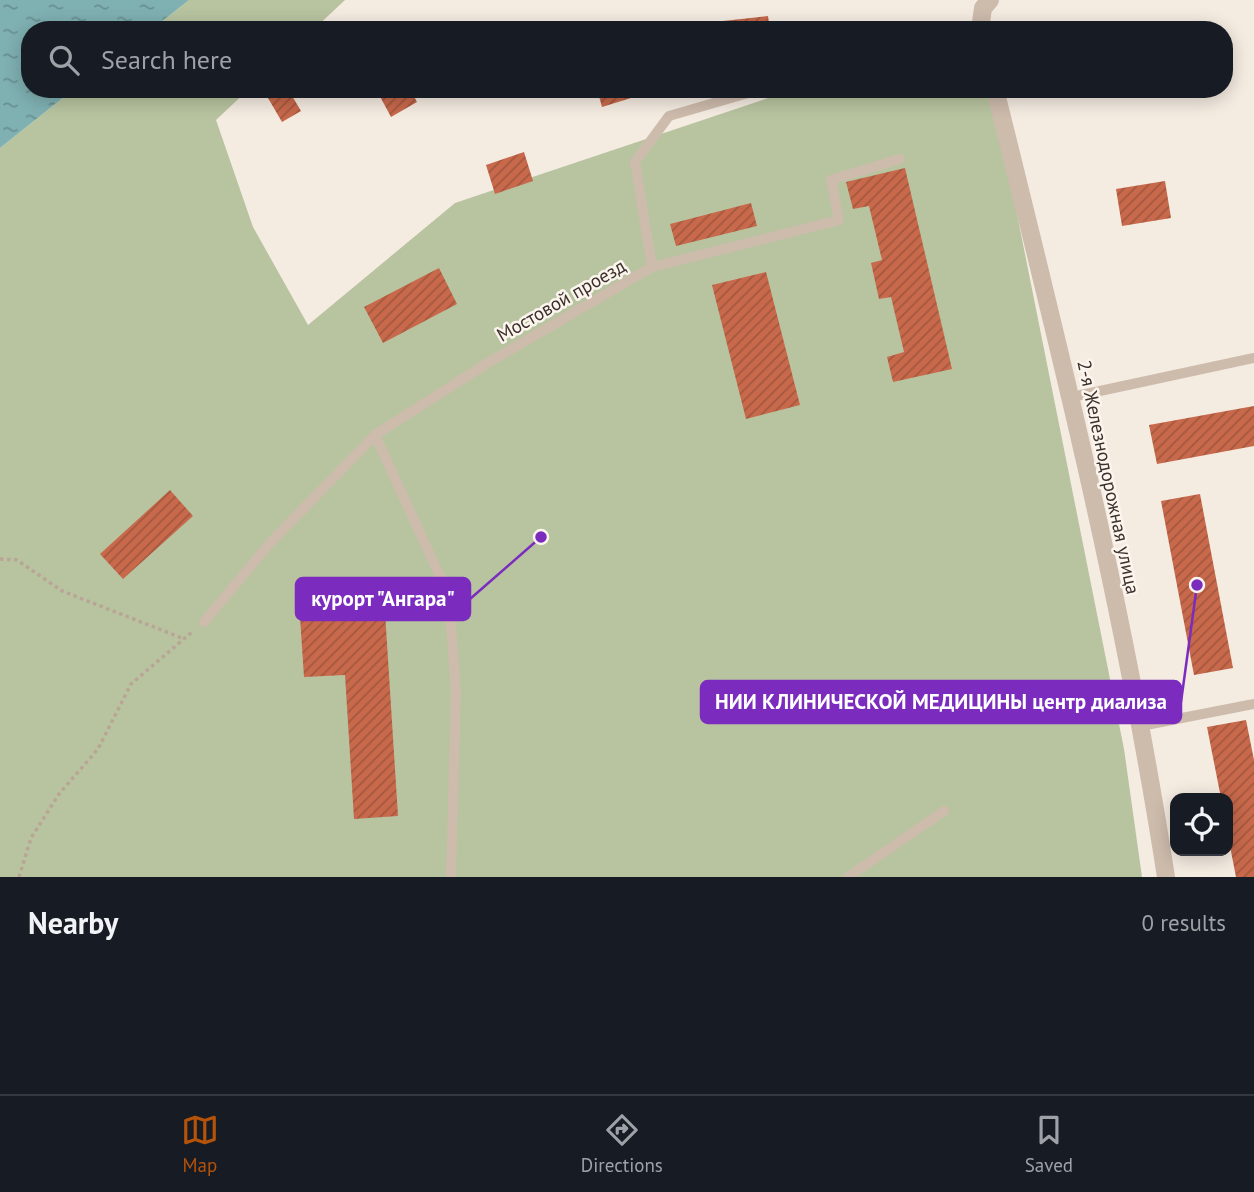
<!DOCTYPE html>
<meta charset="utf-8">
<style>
body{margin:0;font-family:"PT Sans",sans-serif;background:#20242c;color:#f1f3f6}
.controls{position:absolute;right:21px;bottom:21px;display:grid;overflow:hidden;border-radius:14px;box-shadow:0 4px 18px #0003}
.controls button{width:63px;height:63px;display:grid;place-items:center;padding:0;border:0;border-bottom:2px solid #363941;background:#171b24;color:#f1f3f6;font:35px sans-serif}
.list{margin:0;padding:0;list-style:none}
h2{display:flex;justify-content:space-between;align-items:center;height:91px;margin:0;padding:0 28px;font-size:30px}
h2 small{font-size:23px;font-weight:400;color:#9ea1a6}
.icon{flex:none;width:38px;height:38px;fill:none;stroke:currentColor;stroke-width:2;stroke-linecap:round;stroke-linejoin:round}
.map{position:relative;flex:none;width:1254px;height:877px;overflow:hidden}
.search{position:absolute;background:#171b24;box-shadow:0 4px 18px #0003;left:21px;right:21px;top:21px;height:77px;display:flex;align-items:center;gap:18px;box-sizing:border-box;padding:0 24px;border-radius:28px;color:#9ea1a6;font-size:26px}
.sheet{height:217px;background:#171b24}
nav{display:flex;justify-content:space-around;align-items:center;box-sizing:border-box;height:98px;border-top:2px solid #363941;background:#171b24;font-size:19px;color:#9ea1a6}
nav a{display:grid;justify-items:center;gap:4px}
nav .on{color:#b45309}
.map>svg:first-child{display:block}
.green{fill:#b8c4a0}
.water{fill:url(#water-ripples)}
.building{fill:url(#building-hatch)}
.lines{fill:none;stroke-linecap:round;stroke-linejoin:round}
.path{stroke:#b9a596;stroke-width:3.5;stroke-dasharray:3.5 3.5;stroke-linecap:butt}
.service{stroke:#cdbbac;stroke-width:10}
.minor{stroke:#cdbbac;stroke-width:18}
.labels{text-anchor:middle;stroke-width:5;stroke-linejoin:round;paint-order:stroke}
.street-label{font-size:19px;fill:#3b302b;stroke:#fbf5ee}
.leader{fill:none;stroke:#7b2cbf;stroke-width:2.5}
.callout-dot{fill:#7b2cbf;stroke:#fbf5ee;stroke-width:2.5}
.callout{fill:#7b2cbf;stroke:#7b2cbf;stroke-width:2.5}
.callout-label{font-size:21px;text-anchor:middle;font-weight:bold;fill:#fff}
</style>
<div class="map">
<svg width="1254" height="877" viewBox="0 0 1254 877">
<defs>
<pattern id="water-ripples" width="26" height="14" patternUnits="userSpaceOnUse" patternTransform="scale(1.75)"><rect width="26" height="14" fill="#7fb0b2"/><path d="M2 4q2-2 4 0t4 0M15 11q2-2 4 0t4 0" fill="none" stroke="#699091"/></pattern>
<pattern id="building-hatch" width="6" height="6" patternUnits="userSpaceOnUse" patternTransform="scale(1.75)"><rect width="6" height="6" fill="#c8694b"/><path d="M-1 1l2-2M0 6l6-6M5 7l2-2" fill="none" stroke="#a4573f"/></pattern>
</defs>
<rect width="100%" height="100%" fill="#f4ebe1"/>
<path class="green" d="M189 0H345L313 30H151Z
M74 89H249L216 120 253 227 308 325 455 203 795 89H992L1124 749 1142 877H0V148Z"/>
<path class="water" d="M0 0H189L151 30H30V89H74L0 148Z"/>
<path class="building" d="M768 16 770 30H724L723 21Z
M283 89H288L301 111 282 122 268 98Z
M376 89H410L417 102 391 117Z
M597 89H646L647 93 602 107Z
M524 152 533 181 495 194 486 165Z
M905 168 952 369 893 382 887 357 904 352 891 297 879 299 871 263 882 260 869 206 853 209 846 182Z
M1165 181 1171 218 1122 226 1116 189Z
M751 203 757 226 676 246 670 224Z
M439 268 457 304 383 343 364 307Z
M766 272 800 405 746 419 712 285Z
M1254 406V446L1157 464 1149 425Z
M170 490 193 516 123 579 100 554Z
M1200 494 1233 668 1194 675 1161 501Z
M385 612 398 816 354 819 345 675 304 677 300 617Z
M1246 720 1254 760V877H1236L1228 836V798H1221L1207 727Z"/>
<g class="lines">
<path class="path" d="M0 559 17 560 62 591 182 638
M19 877 31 838 59 794 98 749 131 684 192 632"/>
<path class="service" d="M652 267 839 220 831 180 900 159
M1072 397 1254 358
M375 435 449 596 456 693 451 877
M204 622 270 543 375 435 486 364 652 267 635 162 669 116 762 89
M1141 726 1254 704
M848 877 944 811"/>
<path class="minor" d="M980 30 983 8 990 0
M995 89C1060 350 1125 611 1166 877"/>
</g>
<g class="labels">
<g class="street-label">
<text transform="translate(561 300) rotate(-30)" y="7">Мостовой проезд</text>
<text transform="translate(1109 477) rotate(78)" y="7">2-я Железнодорожная улица</text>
</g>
</g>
<path class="leader" d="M541 537L470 599M1197 585L1181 702"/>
<g class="callout-dot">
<circle cx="541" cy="537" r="7"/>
<circle cx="1197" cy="585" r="7"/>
</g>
<g class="callout">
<rect x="296" y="578" width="174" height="42" rx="7"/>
<rect x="701" y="681" width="480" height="42" rx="7"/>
</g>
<g class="callout-label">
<text x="383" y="606">курорт "Ангара"</text>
<text x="941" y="709">НИИ КЛИНИЧЕСКОЙ МЕДИЦИНЫ центр диализа</text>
</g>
</svg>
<div class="controls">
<button><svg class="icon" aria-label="locate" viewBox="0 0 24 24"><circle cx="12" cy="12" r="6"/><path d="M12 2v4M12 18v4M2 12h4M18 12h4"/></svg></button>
</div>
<div class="search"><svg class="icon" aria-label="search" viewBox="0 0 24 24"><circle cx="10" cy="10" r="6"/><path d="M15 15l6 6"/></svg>Search here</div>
</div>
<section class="sheet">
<h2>Nearby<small>0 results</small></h2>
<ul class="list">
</ul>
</section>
<nav>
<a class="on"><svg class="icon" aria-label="map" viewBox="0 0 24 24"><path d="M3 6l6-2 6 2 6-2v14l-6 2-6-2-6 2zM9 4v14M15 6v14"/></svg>Map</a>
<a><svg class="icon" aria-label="directions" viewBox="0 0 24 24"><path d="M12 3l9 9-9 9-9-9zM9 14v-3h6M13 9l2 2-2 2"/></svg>Directions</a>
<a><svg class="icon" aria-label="saved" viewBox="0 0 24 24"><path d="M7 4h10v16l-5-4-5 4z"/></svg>Saved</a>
</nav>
